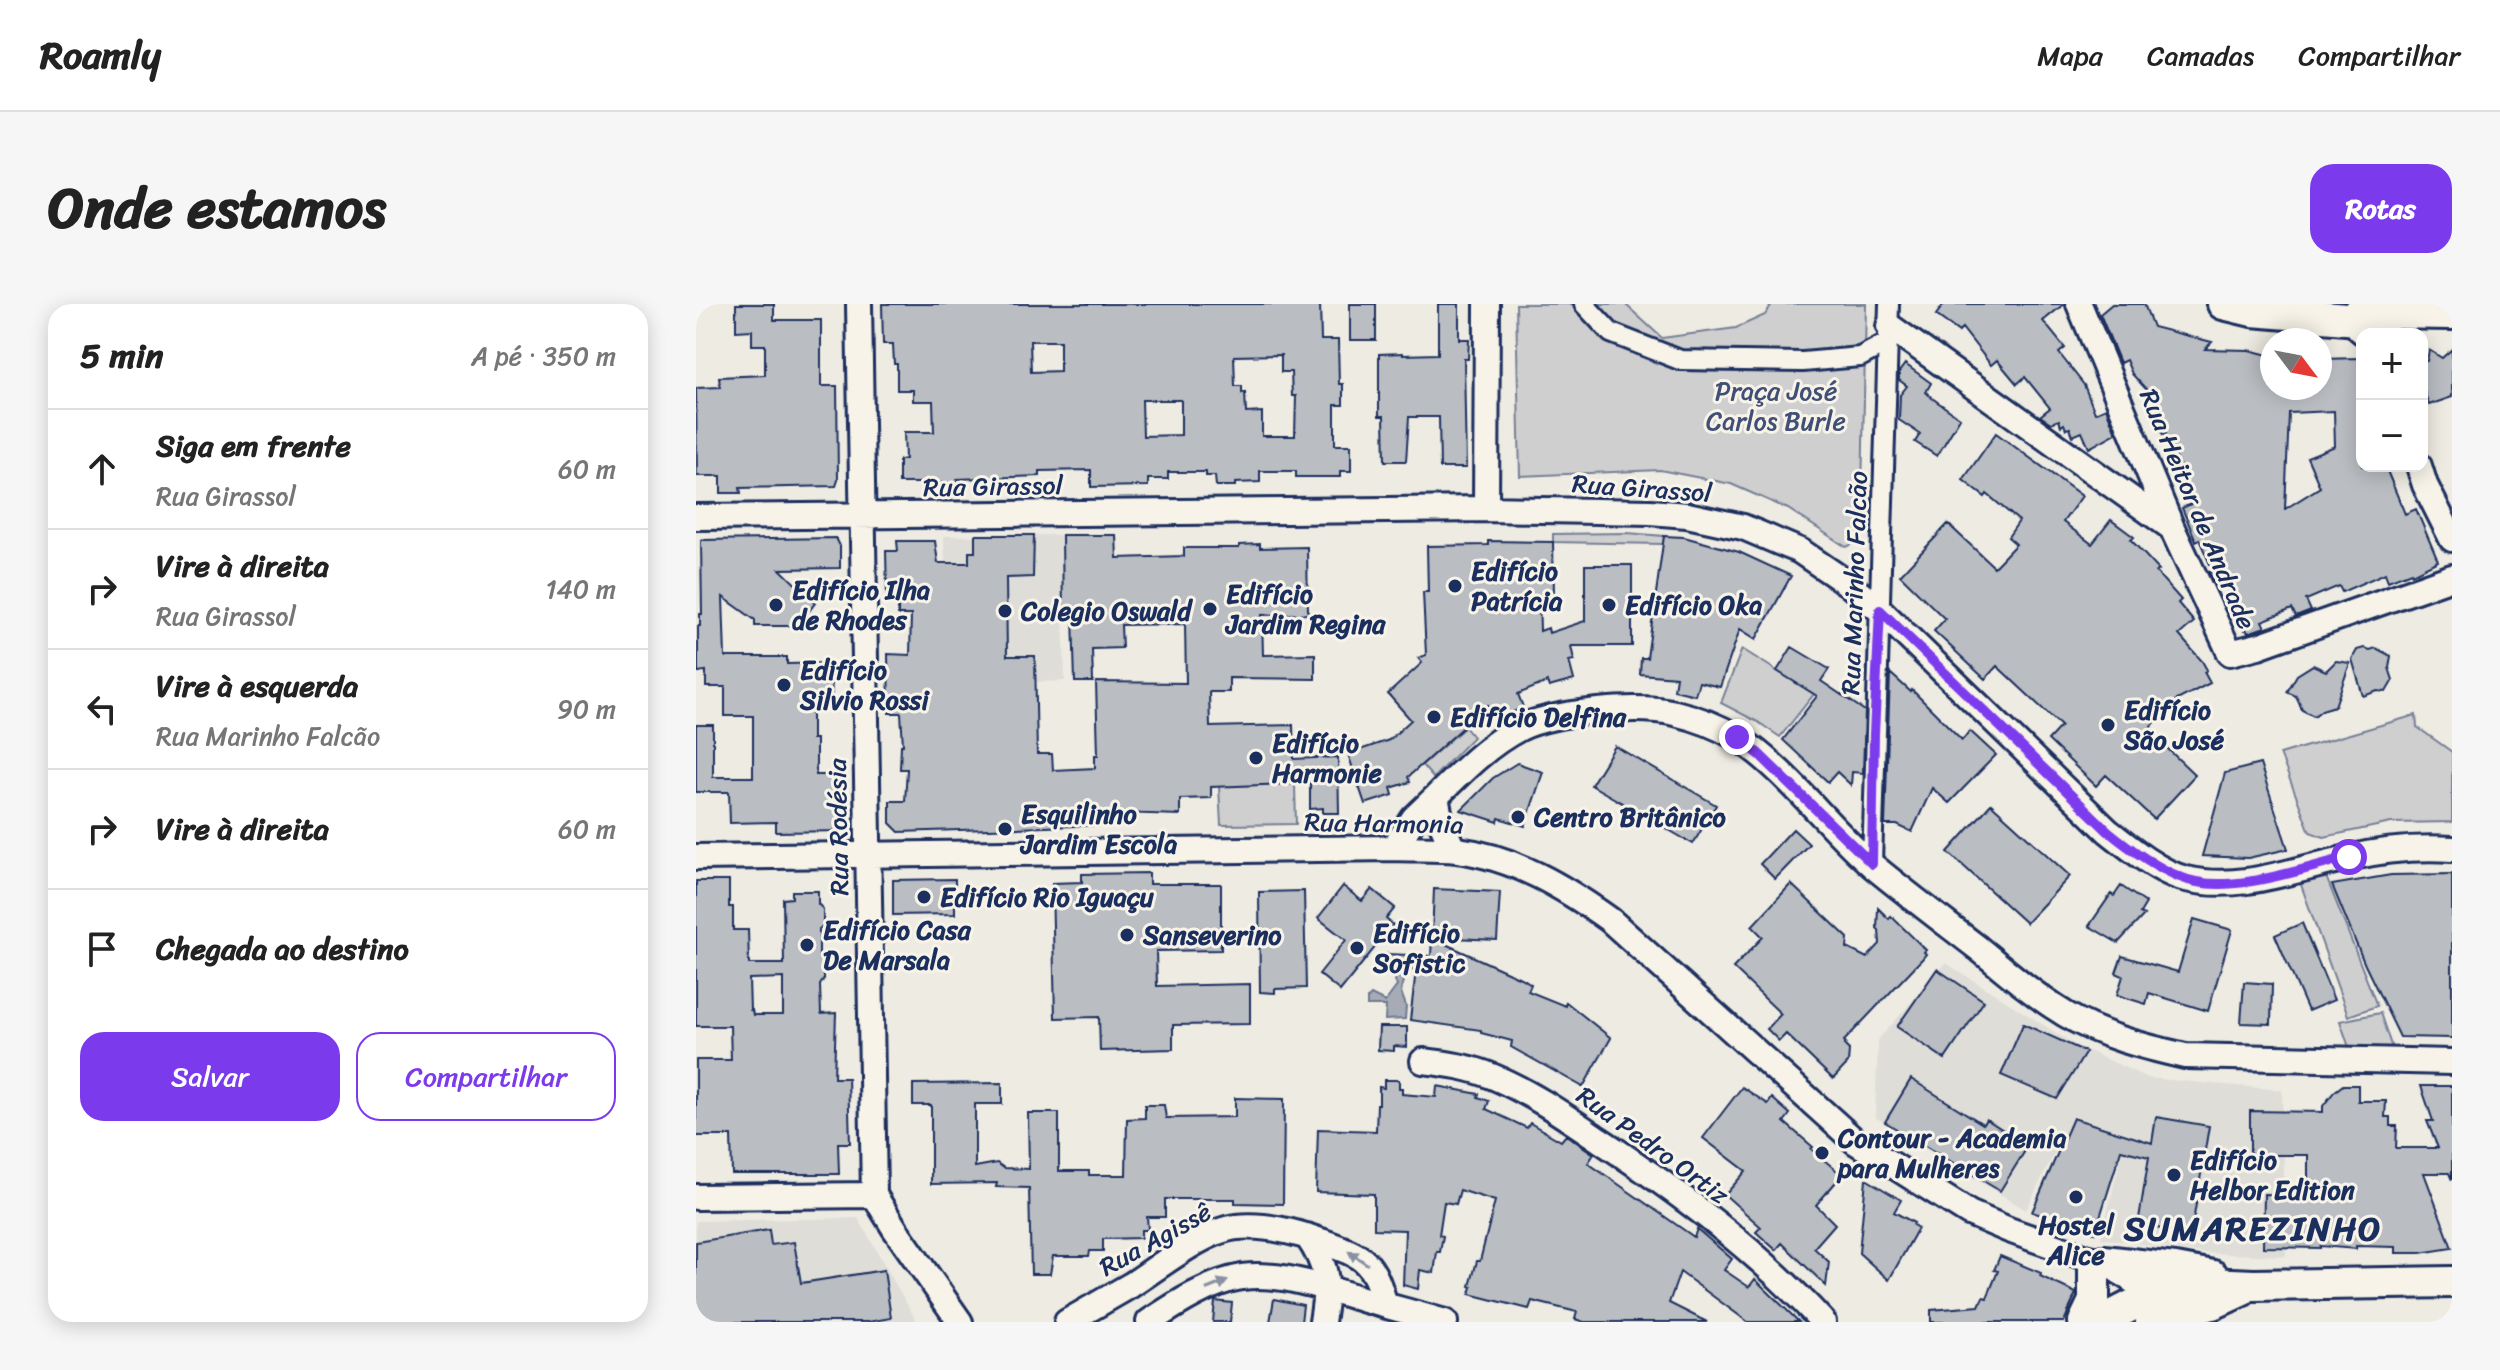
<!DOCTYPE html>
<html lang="pt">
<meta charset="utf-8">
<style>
body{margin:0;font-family:Sriracha,sans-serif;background:#f6f6f6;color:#222}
.controls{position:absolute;right:24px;top:24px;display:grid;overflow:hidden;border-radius:16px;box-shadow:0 4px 20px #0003}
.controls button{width:72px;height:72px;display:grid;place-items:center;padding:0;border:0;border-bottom:2px solid #e0e0e0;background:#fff;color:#222;font:40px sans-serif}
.compass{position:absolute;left:1564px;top:24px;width:72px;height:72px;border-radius:50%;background:#fff;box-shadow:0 4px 20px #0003;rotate:122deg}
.stop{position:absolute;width:24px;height:24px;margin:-18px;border:6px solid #7c3aed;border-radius:50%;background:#fff}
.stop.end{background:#7c3aed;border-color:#fff;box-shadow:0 2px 8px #0008}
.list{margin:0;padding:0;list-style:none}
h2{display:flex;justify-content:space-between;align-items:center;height:104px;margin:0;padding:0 32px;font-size:34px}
h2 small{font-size:26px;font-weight:400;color:#767676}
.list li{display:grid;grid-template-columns:52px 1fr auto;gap:24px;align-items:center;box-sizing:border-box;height:120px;padding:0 32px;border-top:2px solid #e0e0e0}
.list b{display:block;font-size:30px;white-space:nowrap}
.list p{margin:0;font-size:26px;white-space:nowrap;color:#767676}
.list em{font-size:26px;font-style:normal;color:#767676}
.actions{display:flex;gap:16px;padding:24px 32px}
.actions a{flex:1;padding:18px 0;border:2px solid #7c3aed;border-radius:24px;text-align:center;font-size:28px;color:#7c3aed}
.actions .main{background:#7c3aed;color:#fff}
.icon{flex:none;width:44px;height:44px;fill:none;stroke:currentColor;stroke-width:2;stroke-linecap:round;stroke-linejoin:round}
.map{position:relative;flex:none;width:1756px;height:1018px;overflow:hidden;border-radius:24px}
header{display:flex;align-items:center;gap:48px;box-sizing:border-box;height:112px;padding:0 40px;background:#fff;border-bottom:2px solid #e0e0e0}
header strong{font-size:38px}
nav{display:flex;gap:44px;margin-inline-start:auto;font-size:28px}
.intro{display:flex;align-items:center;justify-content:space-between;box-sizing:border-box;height:192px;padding:0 48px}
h1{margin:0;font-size:56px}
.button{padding:20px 36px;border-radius:24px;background:#7c3aed;color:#fff;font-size:28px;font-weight:700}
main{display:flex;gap:48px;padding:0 48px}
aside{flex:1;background:#fff;border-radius:24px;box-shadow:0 4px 20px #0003}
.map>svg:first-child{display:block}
.built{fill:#deddd8}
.green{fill:#cfcfcf;stroke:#757f96;stroke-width:2}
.water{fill:#a6abb5;stroke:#6e7992;stroke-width:2}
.building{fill:#babdc2;stroke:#1b2f5e;stroke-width:2;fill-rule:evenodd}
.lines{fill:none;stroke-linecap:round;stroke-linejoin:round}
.pedestrian-casing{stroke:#1b2f5e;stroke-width:24}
.minor-casing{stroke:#1b2f5e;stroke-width:30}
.tertiary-casing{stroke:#1b2f5e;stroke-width:36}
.pedestrian{stroke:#f7f3e8;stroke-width:18}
.minor{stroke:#f7f3e8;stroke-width:24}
.tertiary{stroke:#f7f3e8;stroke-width:30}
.oneway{fill:#8991a3}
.route{stroke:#7c3aed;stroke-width:10}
.poi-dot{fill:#1b2f5e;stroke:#f7f3e8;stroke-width:3}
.labels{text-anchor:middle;stroke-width:6;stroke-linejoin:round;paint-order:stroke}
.park-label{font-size:26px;fill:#3f4f75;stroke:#f7f3e8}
.street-label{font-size:26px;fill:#1b2f5e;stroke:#f7f3e8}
.poi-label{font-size:26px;font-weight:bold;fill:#1b2f5e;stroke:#f7f3e8;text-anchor:start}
.district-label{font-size:34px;font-weight:bold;letter-spacing:2px;fill:#1b2f5e;stroke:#f7f3e8}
</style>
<header>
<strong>Roamly</strong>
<nav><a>Mapa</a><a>Camadas</a><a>Compartilhar</a></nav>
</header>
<div class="intro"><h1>Onde estamos</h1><a class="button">Rotas</a></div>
<main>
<aside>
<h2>5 min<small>A pé · 350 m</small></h2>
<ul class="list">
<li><svg class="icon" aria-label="ahead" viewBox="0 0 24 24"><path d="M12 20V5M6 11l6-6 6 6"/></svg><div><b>Siga em frente</b><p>Rua Girassol</p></div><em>60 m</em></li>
<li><svg class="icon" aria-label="right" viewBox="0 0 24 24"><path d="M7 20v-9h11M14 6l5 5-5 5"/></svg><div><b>Vire à direita</b><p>Rua Girassol</p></div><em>140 m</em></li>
<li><svg class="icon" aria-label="left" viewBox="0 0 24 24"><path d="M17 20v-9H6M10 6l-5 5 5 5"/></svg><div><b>Vire à esquerda</b><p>Rua Marinho Falcão</p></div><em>90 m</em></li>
<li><svg class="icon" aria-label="right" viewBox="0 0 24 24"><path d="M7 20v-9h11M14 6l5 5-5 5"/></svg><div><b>Vire à direita</b></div><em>60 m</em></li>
<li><svg class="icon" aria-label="arrive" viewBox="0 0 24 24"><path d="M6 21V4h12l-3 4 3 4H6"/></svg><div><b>Chegada ao destino</b></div></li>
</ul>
<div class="actions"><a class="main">Salvar</a><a>Compartilhar</a></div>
</aside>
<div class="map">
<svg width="1756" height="1018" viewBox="0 0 1756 1018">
<rect width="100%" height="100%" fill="#eeebe2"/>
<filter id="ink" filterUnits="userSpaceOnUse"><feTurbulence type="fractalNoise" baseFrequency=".0125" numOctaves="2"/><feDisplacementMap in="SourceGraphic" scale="16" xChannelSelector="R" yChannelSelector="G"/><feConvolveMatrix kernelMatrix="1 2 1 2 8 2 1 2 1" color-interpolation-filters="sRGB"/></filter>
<g filter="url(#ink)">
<path class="built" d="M365 231 369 377 340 378 339 352H281L251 321 248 232Z
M1250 659 1379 741 1452 774 1586 786 1590 952 1505 949 1405 934 1430 832 1377 812 1330 906 1179 813 1182 736Z
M162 914 221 1018H0V917Z"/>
<path class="green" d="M820 0H929L966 34 1040 24 1069 11 1076 0H1170L1165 237 1150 243 1092 205 1035 180 964 166 824 172Z
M931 229 968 232 967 240 857 238V230Z
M1046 345 1118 390 1084 433 1062 418 1025 399Z
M1720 411 1721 423 1756 448V518L1695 519 1628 533 1614 528 1584 450Z
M769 423 777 433 737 474 726 461Z
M599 480 600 520 525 521 523 482Z
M1629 570 1681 702 1652 712 1604 578Z
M1684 709 1698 750 1656 752 1644 717Z"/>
<path class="water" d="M710 658 705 688 710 702 709 715 689 716 690 702H671V695L675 691 689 698 701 682 695 666 698 659Z"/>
<path class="building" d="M40 0H78V16H125V82H141L142 176 140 182 44 184 45 189H25V172H1L0 84 24 83 23 73 69 71V41H56V26L40 27Z
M186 0H624L625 36H642L643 80H647V101H639V141H655V167H644V173H600V167H564V178L539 179V182H520L519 172H510V168H472V175H452V182L395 183V166L344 167V172L261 175V179H203V156L209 155 208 128H238L237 97H217V86H201V60H198L197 40H187ZM334 37H364V67L335 68ZM585 51V68H595L596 92H600L599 132H566V108L550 109 549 88 546 89V82H539L538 52ZM446 96H485V131L447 132Z
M654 0H680V36H654Z
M742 0H763V35H773L772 55H768L770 164H744L743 113H713L710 157H689L688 112H683V50L707 49V51L742 50Z
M1248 0H1368L1347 17 1369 44 1363 49 1388 81 1399 109 1410 104 1420 129 1393 144 1386 128 1377 132 1374 124 1370 125 1368 120 1365 122 1363 116 1355 119 1344 112 1354 104 1329 73 1321 80 1301 56 1295 61 1266 24 1263 28 1240 11Z
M1416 0H1448L1457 23 1516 38 1509 45 1553 46 1576 52V84H1624V55L1664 54 1666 78V162H1689L1709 210 1720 205 1742 257 1716 270 1715 268 1692 277 1689 269 1646 288 1643 282 1610 296 1615 307 1600 313 1596 305 1566 317 1569 323 1552 329 1550 325 1548 326 1529 281 1521 284 1513 268 1517 267 1503 235 1500 237 1486 204 1499 198 1470 130 1467 131 1454 101 1462 98 1436 70 1430 56 1424 59 1404 10ZM1638 107 1639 142 1611 153 1624 183 1589 205 1593 109Z
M1756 45V93L1733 101 1726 81V58L1731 57 1733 46 1746 54Z
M1209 60 1235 79 1230 88 1236 94 1264 114 1241 152 1219 138 1224 130 1203 116 1204 91 1211 82 1203 76V68Z
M1300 129 1386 192 1367 218 1396 240 1415 216 1438 233 1435 236 1463 266 1460 268 1485 296 1482 299 1498 318 1483 331 1506 357 1511 366 1508 368 1514 379 1479 397 1452 426 1499 471 1458 515 1410 471 1400 482 1352 436 1365 422 1301 362 1289 375 1238 327 1249 315 1204 271 1252 220 1298 263 1320 240 1312 233 1323 217 1291 190 1289 193 1267 176Z
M279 231H338L337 273 310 274 311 352H339L341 450H356L357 466 399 464V451H402L400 378 490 379 489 320 425 321 426 344 396 345 397 378H379L377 311H367L366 231H420L421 254 488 252V244H543V241L564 240V244L611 243 612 310 566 311 567 351 619 350V375L533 374V388H513L514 423 597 421 598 455 642 453 643 509H627V504L614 505V479L515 483V494L484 495V511L424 509V515H408V521L203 528 194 519V497H209L211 465H204L205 441H207L205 409H193L192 350 214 351 215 311H202V292H191L190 247H202L201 237H239L242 259H273V248H279Z
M968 232 988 233 1043 248 1095 272 1060 335 1044 325 1024 383 1003 378 999 391 978 386 980 373 944 370 945 354H951Z
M140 234 144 242V264L84 265 119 299 102 322H59V316L27 293 29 353H91V360L135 359 136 402H116V435H120V471H147L149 527 80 528V518L34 519 33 488H0V421H17V473H57V412H29V383H10V367L2 368V322H4V310H6L5 236Z
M792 237 857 238 858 291H843L844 327 852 324 853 329 889 317V261H936V342H875L878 356 873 357 878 376 853 383 851 378 822 390 827 403 801 417 792 401 712 473 714 478 695 484 697 491 669 500 652 450 693 436 715 416 692 390 726 359 722 354 730 351 727 288H732L731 242 792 241Z
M1096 343 1133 365 1125 377 1169 407 1167 469 1156 468 1155 481 1141 468 1132 478 1087 436 1121 392 1081 367Z
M1668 344 1674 346 1680 344 1695 352 1693 364 1697 376 1690 388 1682 387 1667 392 1656 355 1661 346Z
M1640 357 1654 359 1639 402 1626 406 1618 412 1606 406 1600 392 1591 388 1601 371 1617 361 1630 367Z
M1194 369 1215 388 1216 386 1266 436 1274 427 1300 451 1253 499 1236 484 1216 528 1201 521H1189Z
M919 442 1020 501 997 540 895 481Z
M821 459 847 468 829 522 803 514 802 518 765 506 797 474Z
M1564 460 1592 545 1552 554 1506 552 1529 469Z
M1295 500 1374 572 1330 619 1252 548Z
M1097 525 1113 540 1079 575 1064 560Z
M453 569V580H525V646L460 647 461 682 554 680V720L477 721V745L404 747 403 713 359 714 356 579 386 578V570Z
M1756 570V734L1704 733 1669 661 1636 581 1695 571Z
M259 575V610L197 611V576Z
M0 577H33V603H37V626H52L53 660H88L87 595 96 594V587H122V600L127 605V622L123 625V655L128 658V675L124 681 125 710 140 709 138 774H152L154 839H142L143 870H36L35 832H0V756H35L34 722H0ZM87 674V711H57L56 706H54L53 675Z
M1095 580 1152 634 1151 644 1171 654 1184 640 1183 626 1181 624 1182 604 1193 615 1195 612 1230 646 1228 648 1230 650 1226 655 1148 737 1150 739 1148 741 1153 746 1152 759 1137 775 1090 730 1083 737 1071 725 1085 710 1037 664 1067 633 1056 622Z
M647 582 666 597 676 585 699 604 690 615 697 621 644 687 623 670 650 636 622 614Z
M1425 582 1450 599 1444 609 1448 611 1422 639 1393 622 1415 590 1418 592Z
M738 585 804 588 801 636 736 633Z
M608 587 610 684 579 685V689L564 688 563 588Z
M1498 615 1536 626 1512 707 1453 689 1450 700 1421 691 1427 672 1420 669 1426 652 1482 668Z
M1606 619 1638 696 1612 707 1579 631Z
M736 634 829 676 835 680 832 687 869 702 870 698 915 734 887 783 815 743 816 737 785 729V726L714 716 720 666 690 663 691 650 735 652Z
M1241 665 1288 697 1249 755 1201 723Z
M1548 678 1576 680 1575 720 1545 719Z
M1327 720 1390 748 1361 795 1305 771Z
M683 723H711V743L698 742V747L682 746Z
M1215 775 1287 820 1290 815 1332 842 1304 887 1189 818Z
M688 776H703V784H706V790L740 793 741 782 783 790 782 793 793 797 790 805 831 824 834 819 865 837 870 831 898 850 892 859 998 933 1001 925 1036 955 1028 966 1053 983 1059 975 1103 1018H1052L984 968 973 999 1011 1018H888L879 1015 881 1008 836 997 833 1005 774 990 776 983 774 982 781 957H784L799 897 764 886 760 900 748 898 743 931 747 932 744 948H741L738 969 724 966 722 985 707 981 709 926 678 925V890L620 888 622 825 680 827 681 800H683V783L688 784Z
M306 779V800H279V863L301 859 308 864 333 865 332 809H363V867H393V871H430L431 815 449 814V801H468L470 814 539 813V794L588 795 587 900 539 899V895H469V913H451L452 926H445V934L407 935V947H394L393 952H357L354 970H335L333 884 300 883 301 879 235 880V801H217V780Z
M1647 781H1662V797H1690L1689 813H1694V822H1701L1700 844H1742L1731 817H1737L1725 782H1756V876L1753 869H1728L1756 944 1724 949H1700V943L1660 942V945L1624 942V944L1567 943 1568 890 1612 891V851H1554V807L1627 808V802L1638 788Z
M1046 783 1072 800 1076 794 1094 810 1088 818 1117 843 1115 845 1146 871 1120 901 1139 920 1118 944 1133 958 1130 982 1086 939 1080 946 1060 928 1065 923 1029 891 1050 867 1007 834Z
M1460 813 1513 822 1495 930 1442 921 1453 853 1425 846 1399 929 1336 908 1377 814 1456 839Z
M1170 875 1205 896 1198 908 1218 919 1217 921 1222 924 1193 976 1163 949Z
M73 926 75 941 98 938 105 979 188 966 195 1014 172 1018H0V938Z
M1304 952 1345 969 1344 972 1380 989 1368 1018H1235V1006L1283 1002 1287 993 1291 994 1302 967 1298 966Z
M578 995 607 1001 605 1018H574Z
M519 997 536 999 534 1018H517Z"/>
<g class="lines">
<defs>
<path id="pedestrian" d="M888 0 915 29 984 56 1107 58 1164 53 1192 38
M1176 560 1193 0"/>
<path id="minor" d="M163 0 178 891 199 925 264 1018
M1383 0 1476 224 1534 349 1562 342 1756 273
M1193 22 1476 224
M1723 162 1729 181 1756 235
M790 205 791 0
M0 213 790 205 954 208 991 211 1047 223 1104 247 1151 279 1184 306 1412 527C1432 543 1464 569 1490 575 1545 588 1598 565 1652 554 1686 546 1722 543 1756 545
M740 493C765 468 791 441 824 424 857 408 942 400 979 409 1000 414 1022 422 1040 433 1090 464 1132 524 1177 562 1211 590 1247 617 1282 644 1310 667 1338 691 1369 710 1405 732 1449 743 1489 752L1756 758
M698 544 718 514 740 493 745 518 757 545
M0 553 698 544C718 545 740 544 761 546 818 553 868 583 914 616L1160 838 1273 909 1313 926 1388 953 1408 957 1445 982 1462 1008
M727 757C752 760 775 763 798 773 836 789 870 813 904 836 984 889 1062 947 1127 1018
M0 893 178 891
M611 932C634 965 632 980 626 1018
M371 1018C392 1006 414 993 435 981 463 963 509 926 541 923 570 920 599 928 625 937 669 953 676 955 689 1001
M453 1018C480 1000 514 978 546 973 586 968 629 984 666 995 694 1003 722 1010 749 1018"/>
<path id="tertiary" d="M1527 0 1556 7 1662 16
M1662 14a13 13 0 1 1 26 0a13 13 0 1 1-26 0Z
M1688 9 1756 10
M1408 957 1479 965 1517 972
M1388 1018 1398 997V963
M1404 1018 1435 1002 1473 987 1513 979 1558 981 1756 978
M1455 1018 1519 999 1545 987"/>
</defs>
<use href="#pedestrian" class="pedestrian-casing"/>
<use href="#minor" class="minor-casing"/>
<use href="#tertiary" class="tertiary-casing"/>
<use href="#pedestrian" class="pedestrian"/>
<use href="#minor" class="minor"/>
<use href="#tertiary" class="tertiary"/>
</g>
<defs><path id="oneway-solid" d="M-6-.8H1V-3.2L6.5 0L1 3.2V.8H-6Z" transform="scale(2)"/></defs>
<g class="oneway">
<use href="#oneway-solid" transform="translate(662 954) rotate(-146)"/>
<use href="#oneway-solid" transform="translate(521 981) rotate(-22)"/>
</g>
</g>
<g class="lines" filter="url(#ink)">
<path class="route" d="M1041 433 1063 450 1176 560 1178 430 1184 306 1412 527C1434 545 1457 562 1484 573 1529 593 1606 565 1653 553"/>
</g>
<g class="poi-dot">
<circle cx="759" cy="282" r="8"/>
<circle cx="80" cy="301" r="8"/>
<circle cx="913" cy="301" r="8"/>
<circle cx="514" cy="305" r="8"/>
<circle cx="309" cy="307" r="8"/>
<circle cx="88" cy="381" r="8"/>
<circle cx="738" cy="413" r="8"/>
<circle cx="1412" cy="421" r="8"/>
<circle cx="560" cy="454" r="8"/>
<circle cx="822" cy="513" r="8"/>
<circle cx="309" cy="525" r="8"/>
<circle cx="228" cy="593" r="8"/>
<circle cx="431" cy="631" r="8"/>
<circle cx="111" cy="641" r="8"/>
<circle cx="661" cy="644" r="8"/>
<circle cx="1126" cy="849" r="8"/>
<circle cx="1478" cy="871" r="8"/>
<circle cx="1380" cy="893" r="8"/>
</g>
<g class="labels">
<g class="park-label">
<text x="1080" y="96">Praça José<tspan x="1080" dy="30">Carlos Burle</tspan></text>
</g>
<g class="street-label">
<text transform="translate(297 182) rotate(-1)" y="9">Rua Girassol</text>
<text transform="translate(946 184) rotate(4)" y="9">Rua Girassol</text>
<text transform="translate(1502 205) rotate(67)" y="9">Rua Heitor de Andrade</text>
<text transform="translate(1158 279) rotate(-88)" y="9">Rua Marinho Falcão</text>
<text transform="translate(688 519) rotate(1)" y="9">Rua Harmonia</text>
<text transform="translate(142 523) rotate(-91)" y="9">Rua Rodésia</text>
<text transform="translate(957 841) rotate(36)" y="9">Rua Pedro Ortiz</text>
<text transform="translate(459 935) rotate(-29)" y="9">Rua Agissê</text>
</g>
<g class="poi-label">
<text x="775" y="276">Edifício<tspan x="775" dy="30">Patrícia</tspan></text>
<text x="96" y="295">Edifício Ilha<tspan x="96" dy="30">de Rhodes</tspan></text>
<text x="530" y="299">Edifício<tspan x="530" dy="30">Jardim Regina</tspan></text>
<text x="929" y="310">Edifício Oka</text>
<text x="325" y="316">Colegio Oswald</text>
<text x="104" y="375">Edifício<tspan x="104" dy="30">Silvio Rossi</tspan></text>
<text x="1428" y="415">Edifício<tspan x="1428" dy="30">São José</tspan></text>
<text x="754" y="422">Edifício Delfina</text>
<text x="576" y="448">Edifício<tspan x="576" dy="30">Harmonie</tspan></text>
<text x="325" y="519">Esquilinho<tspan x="325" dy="30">Jardim Escola</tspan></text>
<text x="838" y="522">Centro Britânico</text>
<text x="244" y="602">Edifício Rio Iguaçu</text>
<text x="127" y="635">Edifício Casa<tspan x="127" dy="30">De Marsala</tspan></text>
<text x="677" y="638">Edifício<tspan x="677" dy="30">Sofistic</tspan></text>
<text x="447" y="640">Sanseverino</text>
<text x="1142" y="843">Contour - Academia<tspan x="1142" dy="30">para Mulheres</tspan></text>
<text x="1494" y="865">Edifício<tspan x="1494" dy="30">Helbor Edition</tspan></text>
<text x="1380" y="930" text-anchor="middle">Hostel<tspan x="1380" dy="30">Alice</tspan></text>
</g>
<g class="district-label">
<text x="1557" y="936">SUMAREZINHO</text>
</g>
</g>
</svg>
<div class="controls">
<button>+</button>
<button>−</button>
</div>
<svg class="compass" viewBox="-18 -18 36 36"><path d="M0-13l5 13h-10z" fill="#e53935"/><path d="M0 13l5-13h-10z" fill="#767676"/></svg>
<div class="stop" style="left:1653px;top:553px"></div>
<div class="stop end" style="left:1041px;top:433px"></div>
</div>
</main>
